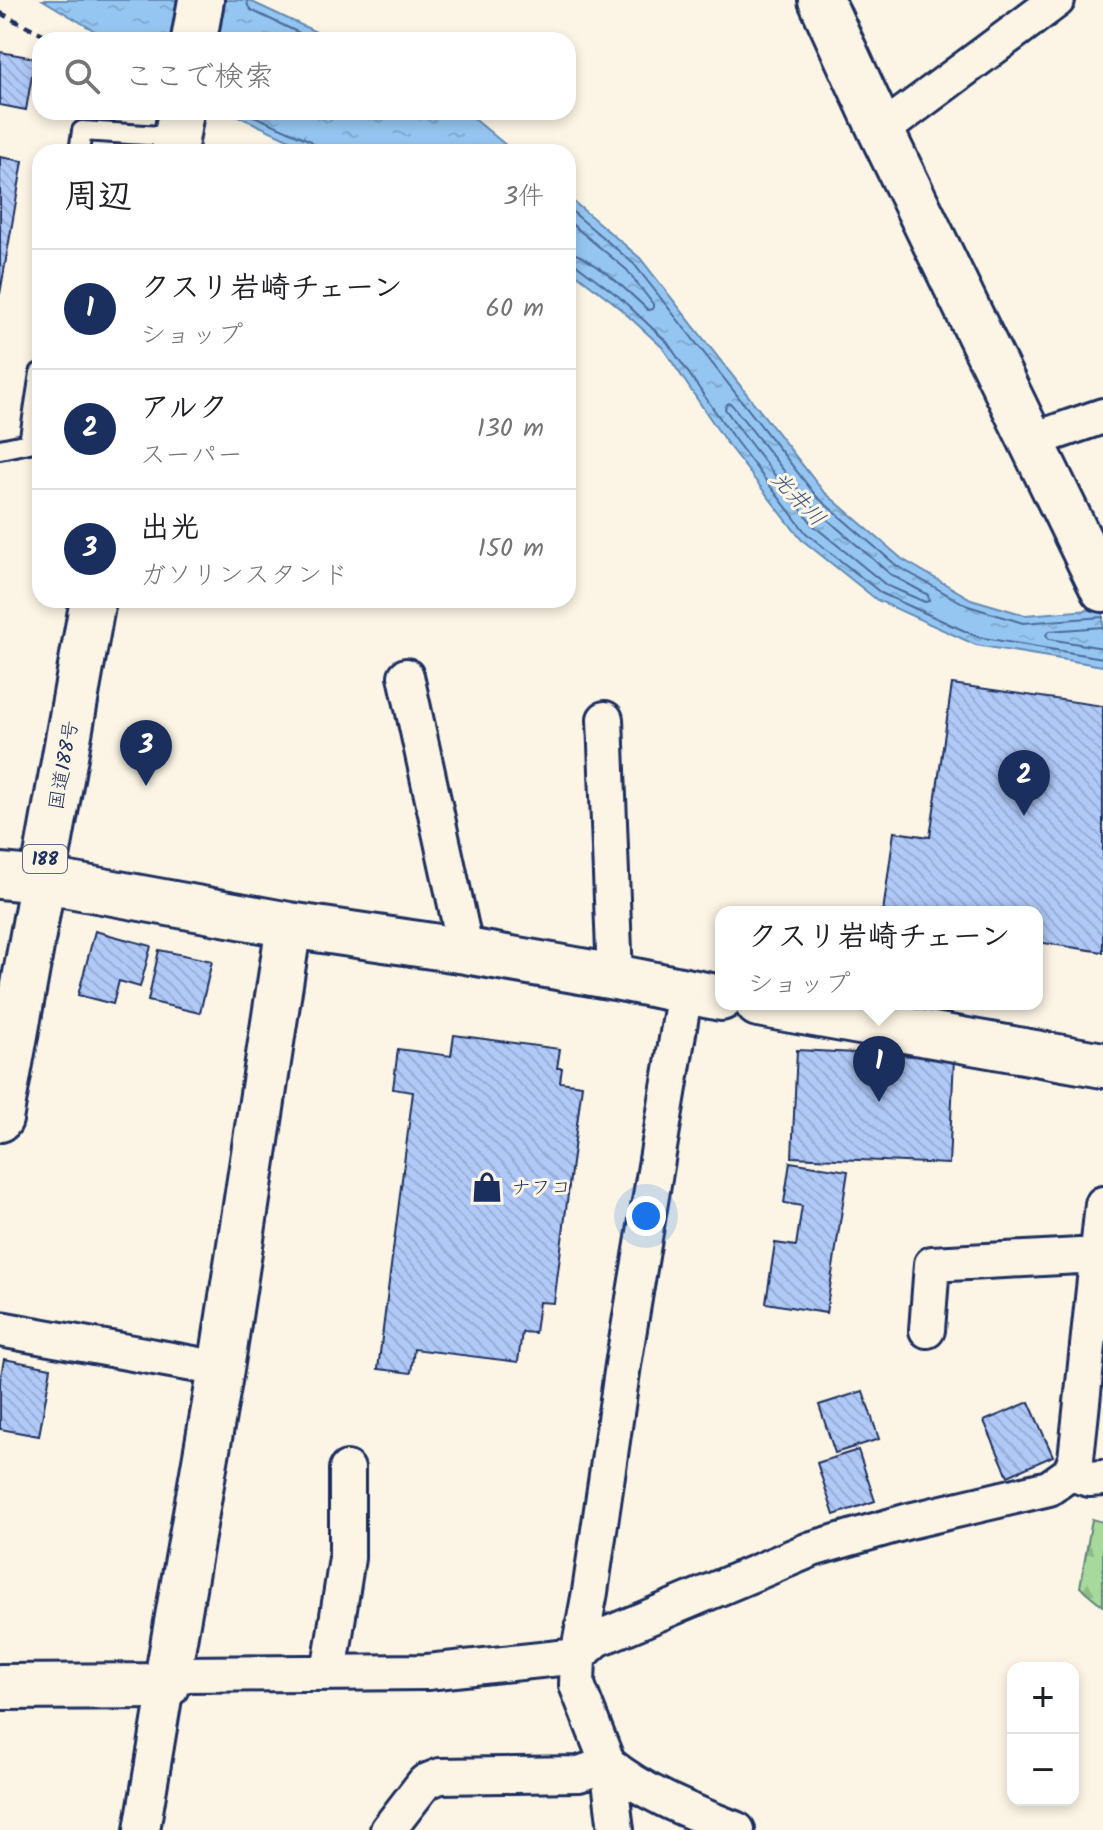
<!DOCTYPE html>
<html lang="ja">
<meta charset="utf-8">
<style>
body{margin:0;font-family:Kalam,"Klee One",sans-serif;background:#f2f2f2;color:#202124}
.controls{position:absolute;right:24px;bottom:24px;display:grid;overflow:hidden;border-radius:16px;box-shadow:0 4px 12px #0003}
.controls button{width:72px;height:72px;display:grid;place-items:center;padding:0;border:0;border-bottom:2px solid #e0e0e0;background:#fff;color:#202124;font:40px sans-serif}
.you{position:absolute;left:646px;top:1216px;width:28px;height:28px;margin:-20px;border:6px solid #fff;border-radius:50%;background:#1a73e8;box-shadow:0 0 0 12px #1a73e833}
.badge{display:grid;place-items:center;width:52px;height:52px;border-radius:50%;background:#1b2f5e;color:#fff;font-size:26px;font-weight:700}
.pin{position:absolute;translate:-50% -66px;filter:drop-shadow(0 2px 4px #0008)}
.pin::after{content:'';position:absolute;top:42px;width:28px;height:24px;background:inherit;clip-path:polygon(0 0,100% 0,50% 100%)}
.popup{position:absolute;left:715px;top:906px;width:328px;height:104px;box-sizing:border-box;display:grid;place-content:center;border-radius:16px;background:#fff;filter:drop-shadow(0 2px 6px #0005);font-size:26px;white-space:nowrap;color:#757577}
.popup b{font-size:30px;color:#202124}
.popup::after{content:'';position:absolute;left:50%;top:100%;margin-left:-16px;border:16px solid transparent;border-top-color:#fff}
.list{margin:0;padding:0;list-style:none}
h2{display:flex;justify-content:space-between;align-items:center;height:104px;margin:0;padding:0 32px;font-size:34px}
h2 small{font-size:26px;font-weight:400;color:#757577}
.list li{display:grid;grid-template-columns:52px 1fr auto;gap:24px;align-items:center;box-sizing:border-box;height:120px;padding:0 32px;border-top:2px solid #e0e0e0}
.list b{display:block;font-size:30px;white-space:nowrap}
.list p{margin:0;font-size:26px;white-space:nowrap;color:#757577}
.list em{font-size:26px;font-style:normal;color:#757577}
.icon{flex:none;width:44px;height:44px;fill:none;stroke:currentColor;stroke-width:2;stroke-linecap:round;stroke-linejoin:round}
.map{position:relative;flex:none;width:1103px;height:1830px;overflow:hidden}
.search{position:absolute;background:#fff;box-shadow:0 4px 12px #0003;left:32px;top:32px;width:544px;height:88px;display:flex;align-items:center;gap:20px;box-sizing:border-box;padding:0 28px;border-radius:24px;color:#757577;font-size:30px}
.panel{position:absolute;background:#fff;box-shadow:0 4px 12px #0003;left:32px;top:144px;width:544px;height:464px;border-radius:24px}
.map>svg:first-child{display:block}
.forest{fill:url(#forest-firs);stroke:#60847c;stroke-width:2}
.water{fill:url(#water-ripples);stroke:#648ab6;stroke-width:2}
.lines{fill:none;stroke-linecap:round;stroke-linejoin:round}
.shore{stroke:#4c6b99;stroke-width:2}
.building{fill:url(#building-back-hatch);stroke:#1b2f5e;stroke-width:2}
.lane-casing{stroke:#1b2f5e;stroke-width:24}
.street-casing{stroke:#1b2f5e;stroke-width:40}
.secondary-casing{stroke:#1b2f5e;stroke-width:50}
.highway-casing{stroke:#1b2f5e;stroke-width:50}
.path{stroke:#1b2f5e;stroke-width:5;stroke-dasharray:8 6;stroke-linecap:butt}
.lane{stroke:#fcf5e5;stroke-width:18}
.street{stroke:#fcf5e5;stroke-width:34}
.secondary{stroke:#fcf5e5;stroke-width:44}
.highway{stroke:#fcf5e5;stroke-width:44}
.labels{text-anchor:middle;stroke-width:6;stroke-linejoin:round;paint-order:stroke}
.shield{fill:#fcf5e5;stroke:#5e6a86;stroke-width:2}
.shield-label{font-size:18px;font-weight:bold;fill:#1b2f5e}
.street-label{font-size:20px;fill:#1b2f5e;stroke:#fcf5e5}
.poi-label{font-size:20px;fill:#1b2f5e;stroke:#fcf5e5;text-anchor:start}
.water-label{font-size:22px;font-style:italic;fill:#3a5583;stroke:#fcf5e5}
</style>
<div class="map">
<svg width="1103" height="1830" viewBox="0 0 1103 1830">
<defs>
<pattern id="forest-firs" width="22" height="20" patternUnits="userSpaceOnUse" patternTransform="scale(2)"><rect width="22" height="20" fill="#a6d99b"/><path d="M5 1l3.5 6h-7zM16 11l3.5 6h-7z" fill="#8ebb88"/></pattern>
<pattern id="water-ripples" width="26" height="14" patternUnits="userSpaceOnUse" patternTransform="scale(2)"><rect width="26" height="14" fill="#95c6f1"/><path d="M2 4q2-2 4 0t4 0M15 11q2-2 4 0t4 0" fill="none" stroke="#80aad1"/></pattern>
<pattern id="building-back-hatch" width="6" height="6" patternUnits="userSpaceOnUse" patternTransform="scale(2)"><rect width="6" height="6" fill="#b0c9f7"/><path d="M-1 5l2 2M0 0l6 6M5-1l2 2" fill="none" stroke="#97add6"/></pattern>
</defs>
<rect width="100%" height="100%" fill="#fcf5e5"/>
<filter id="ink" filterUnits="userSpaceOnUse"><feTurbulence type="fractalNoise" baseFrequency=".0125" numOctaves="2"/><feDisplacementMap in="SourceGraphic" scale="16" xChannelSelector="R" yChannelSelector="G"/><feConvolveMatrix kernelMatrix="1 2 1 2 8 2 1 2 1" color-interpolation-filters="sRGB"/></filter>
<g filter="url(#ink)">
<path class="forest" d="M1092 1519 1103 1522V1606L1080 1587Z"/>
<path class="water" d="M43 0H248L333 40H110Z
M229 112H466L514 152H316Z
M568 197 640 258 823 491 902 559 971 599 1025 615 1103 609V666L976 645 877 600 801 539 728 445 662 347 613 302 568 268Z"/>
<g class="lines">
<path class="shore" d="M247 0 248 6 251 10 314 40
M245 112 311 141 315 146 316 152
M568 208 634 264 817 497 897 566 968 606 1023 623 1103 617
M568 221 627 270 653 304V309L648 310C631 294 589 254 568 252
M568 263 576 264 618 296 667 342 735 440 806 533 881 593 978 637 1103 658
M729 403 732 405 811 505 890 574 928 595 929 601 925 602 886 585 814 526 743 434 725 409 726 405Z
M1103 627 1049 631 1046 635 1049 639 1103 648"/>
</g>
<path class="building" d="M0 52 35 58 26 110 0 105Z
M0 157 23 161 0 294Z
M952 684 1103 706V952L1037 942V912H883L894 832 930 837Z
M95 931 151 946 140 987 119 981 113 1004 78 995Z
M159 950 212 961 200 1013 148 1001Z
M454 1035 560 1049 557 1068H562L560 1082 582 1085 554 1303 539 1302 535 1333 522 1332 518 1362 414 1349 411 1373 378 1369 413 1092 393 1089 398 1049 451 1056Z
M797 1050 954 1058 949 1164 792 1157Z
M790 1162 848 1171 826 1313 766 1303 775 1243 796 1246 802 1206 784 1203Z
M4 1359 51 1368 39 1436 0 1429V1381Z
M863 1391 879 1439 835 1453 819 1405Z
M1029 1402 1053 1456 1008 1476 984 1421Z
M858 1450 875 1501 834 1515 817 1463Z"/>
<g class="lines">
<defs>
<path id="lane" d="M79 152 82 131 177 137
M0 449 29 443 40 373"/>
<path id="street" d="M881 131 1057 0
M1030 441 1103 416
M406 676 466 951
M605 719 615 977
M0 1329 221 1369
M927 1330 932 1264 1097 1255
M1070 1473 1089 1479 1103 1478
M329 1673 347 1558V1469
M142 1830 166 1686 184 1674 427 1672 578 1656 597 1639 812 1549 909 1521 1049 1488 1070 1473 1076 1459 1103 1204
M388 1830 425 1782 440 1776 579 1774 608 1764C646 1795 692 1812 737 1830
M616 1830 608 1764 577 1685 578 1656 590 1592 623 1365 685 991"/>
<path id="secondary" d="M821 0 881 131 1103 589
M0 876 42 880 289 925 466 951 615 977 721 998
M758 1004 1103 1065
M0 1687 166 1686 221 1369 289 925"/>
<path id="highway" d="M194 40 201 0
M174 152 181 112
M0 1119 93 600"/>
</defs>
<use href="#lane" class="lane-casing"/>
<use href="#street" class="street-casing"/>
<use href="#secondary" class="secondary-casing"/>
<use href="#highway" class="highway-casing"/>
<path class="path" d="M0 13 54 40"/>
<use href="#lane" class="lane"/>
<use href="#street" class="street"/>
<use href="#secondary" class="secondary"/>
<use href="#highway" class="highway"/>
</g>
</g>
<defs>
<symbol id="shop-bare" viewBox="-9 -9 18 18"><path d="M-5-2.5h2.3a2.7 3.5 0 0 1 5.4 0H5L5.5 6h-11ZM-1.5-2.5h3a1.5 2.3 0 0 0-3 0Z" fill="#1b2f5e" stroke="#fcf5e5" stroke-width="2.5" paint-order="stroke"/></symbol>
</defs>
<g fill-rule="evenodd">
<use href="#shop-bare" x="465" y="1165" width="44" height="44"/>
</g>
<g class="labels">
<rect class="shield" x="23" y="845" width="44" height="28" rx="6"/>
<g class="shield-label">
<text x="45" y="865">188</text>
</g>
<g class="street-label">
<text transform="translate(63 765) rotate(-80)" y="7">国道188号</text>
</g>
<g class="poi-label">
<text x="511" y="1194">ナフコ</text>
</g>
<g class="water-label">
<text transform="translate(799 498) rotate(46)" y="8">光井川</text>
</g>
</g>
</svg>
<div class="controls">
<button>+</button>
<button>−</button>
</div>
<div class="you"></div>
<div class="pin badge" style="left:879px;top:1102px">1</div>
<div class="popup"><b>クスリ岩崎チェーン</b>ショップ</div>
<div class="pin badge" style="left:1024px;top:816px">2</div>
<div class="pin badge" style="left:146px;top:786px">3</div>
<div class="search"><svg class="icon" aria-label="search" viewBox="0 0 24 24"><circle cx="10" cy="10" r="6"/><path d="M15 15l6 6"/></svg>ここで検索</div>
<section class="panel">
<h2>周辺<small>3件</small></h2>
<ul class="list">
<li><span class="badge">1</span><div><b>クスリ岩崎チェーン</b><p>ショップ</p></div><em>60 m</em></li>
<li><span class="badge">2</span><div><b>アルク</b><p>スーパー</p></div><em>130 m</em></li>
<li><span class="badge">3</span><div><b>出光</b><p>ガソリンスタンド</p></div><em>150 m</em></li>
</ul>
</section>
</div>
